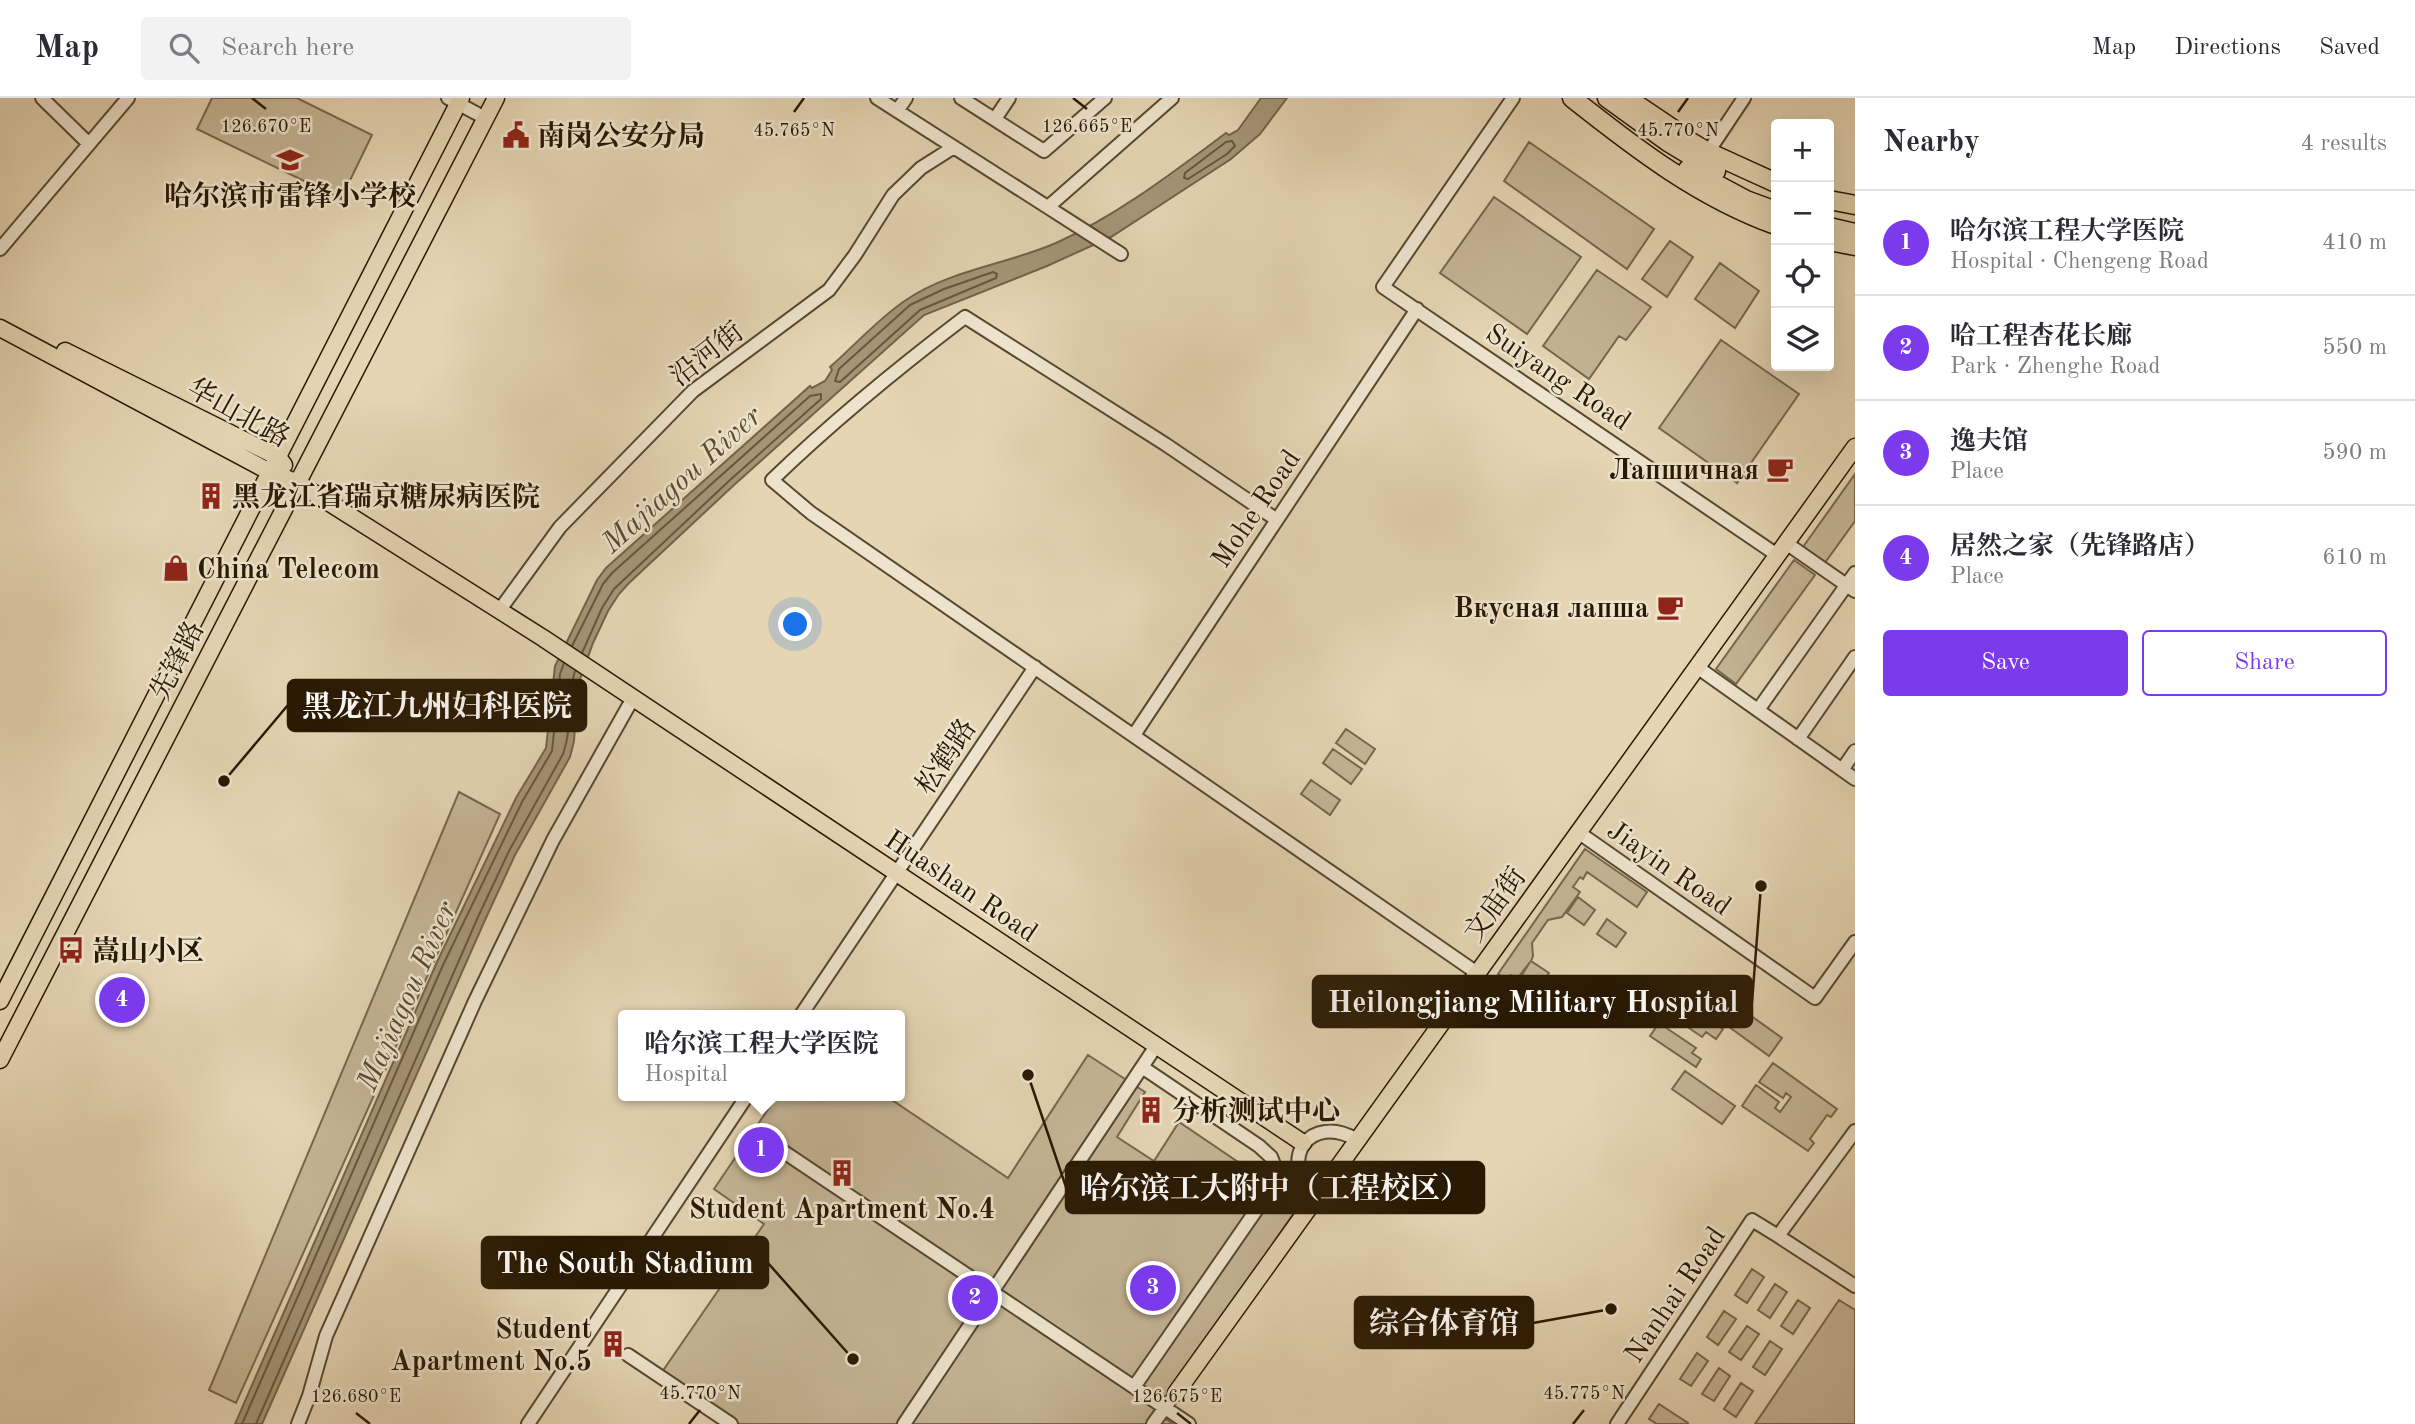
<!DOCTYPE html>
<meta charset="utf-8">
<style>
body{margin:0;font-family:"Old Standard TT","Noto Serif SC",serif;background:#f2f2f3;color:#2b2b33}
.controls{position:absolute;right:21px;top:21px;display:grid;overflow:hidden;border-radius:7px;box-shadow:0 7px 28px #0002}
.controls button{width:63px;height:63px;display:grid;place-items:center;padding:0;border:0;border-bottom:2px solid #e1e1e2;background:#fff;color:#2b2b33;font:35px sans-serif}
.you{position:absolute;left:796px;top:527px;width:24px;height:24px;margin:-18px;border:5px solid #fff;border-radius:50%;background:#1a73e8;box-shadow:0 0 0 10px #1a73e833}
.badge{display:grid;place-items:center;width:46px;height:46px;border-radius:50%;background:#7c3aed;color:#fff;font-size:23px;font-weight:700}
.pin{position:absolute;translate:-50% -50%;border:4px solid #fff;box-shadow:0 2px 7px #0006}
.popup{position:absolute;left:618px;top:912px;width:287px;height:91px;box-sizing:border-box;display:grid;place-content:center;border-radius:7px;background:#fff;filter:drop-shadow(0 2px 5px #0005);font-size:23px;white-space:nowrap;color:#7c7c81}
.popup b{font-size:26px;color:#2b2b33}
.popup::after{content:'';position:absolute;left:50%;top:100%;margin-left:-14px;border:14px solid transparent;border-top-color:#fff}
.list{margin:0;padding:0;list-style:none}
h2{display:flex;justify-content:space-between;align-items:center;height:91px;margin:0;padding:0 28px;font-size:30px}
h2 small{font-size:23px;font-weight:400;color:#7c7c81}
.list li{display:grid;grid-template-columns:46px 1fr auto;gap:21px;align-items:center;box-sizing:border-box;height:105px;padding:0 28px;border-top:2px solid #e1e1e2}
.list b{display:block;font-size:26px;white-space:nowrap}
.list p{margin:0;font-size:23px;white-space:nowrap;color:#7c7c81}
.list em{font-size:23px;font-style:normal;color:#7c7c81}
.actions{display:flex;gap:14px;padding:21px 28px}
.actions a{flex:1;padding:16px 0;border:2px solid #7c3aed;border-radius:7px;text-align:center;font-size:24px;color:#7c3aed}
.actions .main{background:#7c3aed;color:#fff}
.icon{flex:none;width:38px;height:38px;fill:none;stroke:currentColor;stroke-width:2;stroke-linecap:round;stroke-linejoin:round}
.map{position:relative;flex:none;width:1855px;height:1326px;overflow:hidden}
header{display:flex;align-items:center;gap:42px;box-sizing:border-box;height:98px;padding:0 35px;background:#fff;border-bottom:2px solid #e1e1e2}
header strong{font-size:33px}
nav{display:flex;gap:38px;margin-inline-start:auto;font-size:24px}
.search{width:490px;height:63px;background:#f2f2f3;display:flex;align-items:center;gap:18px;box-sizing:border-box;padding:0 24px;border-radius:7px;color:#7c7c81;font-size:26px}
main{display:flex}
aside{flex:1;background:#fff}
.map>svg:first-child{display:block}
.green{fill:#c5b595;stroke:#76674c;stroke-width:2}
.water{fill:#a59577;stroke:#736349;stroke-width:2}
.lines{fill:none;stroke-linecap:round;stroke-linejoin:round}
.shore{stroke:#66573d;stroke-width:2}
.minor-casing{stroke:#57482f;stroke-width:16}
.major-casing{stroke:#281903;stroke-width:19}
.highway-casing{stroke:#281903;stroke-width:21}
.minor{stroke:#eee4ce;stroke-width:12}
.major{stroke:#e5d5b3;stroke-width:16}
.highway{stroke:#e5d5b3;stroke-width:18}
.ticks{fill:none;stroke:#281903;stroke-width:2.5}
.labels{text-anchor:middle;stroke-width:5;stroke-linejoin:round;paint-order:stroke}
.poi-label{font-size:28px;font-weight:bold;fill:#281903;stroke:#eee4ce;text-anchor:start}
.street-label{font-size:28px;fill:#281903;stroke:#eee4ce}
.water-label{font-size:30px;font-style:italic;fill:#5a4b31;stroke:#eee4ce}
.ticks-label{font-size:18px;text-anchor:middle;fill:#281903;stroke:#eee4ce;stroke-width:5;stroke-linejoin:round;paint-order:stroke}
.leader{fill:none;stroke:#281903;stroke-width:2.5}
.callout-dot{fill:#281903;stroke:#eee4ce;stroke-width:2.5}
.callout{fill:#281903;stroke:#281903;stroke-width:2.5}
.callout-label{font-size:30px;text-anchor:middle;font-weight:bold;fill:#fff}
</style>
<header>
<strong>Map</strong>
<div class="search"><svg class="icon" aria-label="search" viewBox="0 0 24 24"><circle cx="10" cy="10" r="6"/><path d="M15 15l6 6"/></svg>Search here</div>
<nav><a>Map</a><a>Directions</a><a>Saved</a></nav>
</header>
<main>
<div class="map">
<svg width="1855" height="1326" viewBox="0 0 1855 1326">
<rect width="100%" height="100%" fill="#e5d5b3"/>
<filter id="stains"><feTurbulence type="fractalNoise" baseFrequency=".00286" numOctaves="4"/><feColorMatrix values="0 0 0 0 .2 0 0 0 0 .09 0 0 0 0 .02 0 0 0 .5 -.17"/></filter>
<radialGradient id="worn" r=".72"><stop offset=".6" stop-color="#630" stop-opacity="0"/><stop offset="1" stop-color="#630" stop-opacity=".3"/></radialGradient>
<path class="green" d="M212 0H297L372 37 341 101 197 31Z
M1529 44 1654 131 1627 171 1504 83Z
M1494 99 1581 159 1527 236 1440 175Z
M1670 143 1693 159 1667 199 1642 181Z
M1720 165 1759 193 1735 230 1695 201Z
M1597 172 1651 209 1626 242 1619 238 1589 281 1543 248Z
M1721 242 1799 296 1737 385 1659 330Z
M1855 376V423L1824 466 1803 449Z
M1794 462 1815 477 1736 586 1716 571Z
M1346 631 1375 651 1365 666 1336 645Z
M1333 651 1362 671 1351 686 1323 665Z
M1311 682 1340 702 1330 717 1301 696Z
M459 694 500 716 236 1305 209 1292Z
M1585 751 1647 794 1637 809 1587 774 1583 781 1580 779 1573 789 1580 794 1562 819 1548 822 1532 845 1533 858 1531 863 1549 875 1539 890 1522 877 1530 864 1517 881 1511 877 1507 881 1498 876Z
M1578 799 1595 812 1584 827 1567 815Z
M1607 821 1626 835 1616 849 1597 836Z
M1563 885 1583 899 1573 913 1552 899Z
M1677 899 1723 931 1716 941 1706 934 1702 939 1666 914Z
M1733 905 1782 940 1769 958 1721 923Z
M1659 925 1696 950 1692 955 1701 961 1696 969 1650 938Z
M1088 957 1145 994 1117 1039 1154 1063 1179 1024 1300 1106 1157 1315 1173 1326H738L662 1274 764 1126 714 1091 777 998H886L1008 1080Z
M1773 965 1837 1011 1831 1019 1827 1017 1810 1041 1814 1045 1808 1053 1742 1008 1756 987 1779 1004 1775 1010 1780 1014 1791 999 1786 995 1783 1000 1759 984Z
M1685 973 1735 1008 1722 1026 1672 991Z
M1752 1171 1764 1179 1747 1205 1735 1197Z
M1775 1186 1787 1194 1770 1220 1758 1212Z
M1798 1202 1810 1210 1793 1236 1781 1228Z
M1839 1202 1855 1212V1326H1755Z
M1724 1213 1736 1221 1718 1247 1707 1239Z
M1747 1228 1759 1236 1741 1262 1729 1254Z
M1770 1243 1782 1251 1765 1277 1753 1269Z
M1697 1255 1708 1263 1691 1288 1680 1281Z
M1719 1270 1730 1278 1714 1303 1702 1296Z
M1741 1285 1753 1293 1736 1319 1724 1311Z
M1659 1306 1688 1325 1687 1326H1657L1649 1321Z"/>
<path class="water" d="M1261 0H1287L1260 36 1231 61 1111 139 1047 168 924 217 734 387 629 485 619 496 608 513 593 545 578 587 574 643 570 659 515 757 485 822 262 1326H235L437 864 516 700 546 650 555 568 597 482 606 470 810 288 812 290 825 283 832 272 830 269C854 248 880 219 906 202 950 172 1008 166 1056 145 1118 117 1172 75 1226 35L1229 37 1238 32Z"/>
<g class="lines">
<path class="shore" d="M1232 43 1235 48 1227 56 1188 81 1184 80 1185 75 1226 44Z
M993 174 997 176 996 180 920 212 840 284 835 283 839 271 910 207 944 191Z
M572 548 603 486 612 475 810 298 821 296V301L730 382 614 491 602 510 582 555
M242 1326 443 867 522 704 552 653 560 576 564 565
M256 1326 478 819 509 753 563 656C573 629 566 600 575 573"/>
<defs>
<path id="minor" d="M42 0 89 46
M448 0 485 20
M877 0 1121 156
M961 0 1044 53 1105 0
M1513 0 1383 189 1777 457
M897 13 906 0
M995 21 1009 0
M1708 54 1744 0
M1048 109 1172 0
M0 151 128 0
M1277 422 1165 346 965 219C898 270 833 323 772 382L811 415 1477 875
M1786 445 1855 493
M499 513 560 429 693 293 829 192 855 157 893 97 921 70 954 49
M1697 569 1855 681
M1758 612 1855 475
M1134 637 1417 211
M1798 641 1855 559
M1842 672 1855 653
M1578 734 1815 900 1855 844
M801 917 1035 569
M781 1052 1189 1326
M1316 1099C1276 1062 1310 1014 1357 1042
M1778 1138 1855 1188
M628 1257 731 1326
M1134 1289 1275 1085 1278 1077 1271 1059 1259 1048 1142 969
M298 1326 309 1298 326 1238 475 903 553 742 633 600
M528 1326 747 998
M904 1326 1156 948
M1153 1326 1169 1304
M1617 1326 1752 1122 1778 1138 1855 1033"/>
<path id="major" d="M0 230 270 374 298 385 543 540 1303 1045
M65 253 278 359 284 367
M0 903 461 0
M0 962 496 0
M1176 1295 1855 349"/>
<path id="highway" d="M1572 0C1635 50 1700 100 1776 127
M1607 0 1668 44 1716 73
M1627 0 1676 33
M1667 30 1708 54 1776 85
M1688 71 1746 102 1776 113
M1829 102 1855 107
M1829 129 1855 135
M1829 143 1855 148"/>
</defs>
<use href="#minor" class="minor-casing"/>
<use href="#major" class="major-casing"/>
<use href="#highway" class="highway-casing"/>
<use href="#minor" class="minor"/>
<use href="#major" class="major"/>
<use href="#highway" class="highway"/>
</g>
<path class="ticks" d="M252 0 266 11M1073 0 1087 11M794 14 804 0M1678 14 1688 0M356 1315 370 1326M1177 1315 1191 1326M689 1326 700 1312M1573 1326 1584 1312"/>
<defs>
<symbol id="civic-bare" viewBox="-9 -9 18 18"><path d="M-.6-6.5H3V-4.5H.6V-3L4-1V1h2V6H-6V1h2V-1L-.6-3ZM-1.2 2.5V6h2.4V2.5Z" fill="#8f2418" stroke="#eee4ce" stroke-width="2.5" paint-order="stroke"/></symbol>
<symbol id="school-bare" viewBox="-9 -9 18 18"><path d="M0-5L7-2L0 1L-7-2ZM-4 1L0 2.5L4 1V4Q0 6-4 4Z" fill="#8f2418" stroke="#eee4ce" stroke-width="2.5" paint-order="stroke"/></symbol>
<symbol id="cafe-bare" viewBox="-9 -9 18 18"><path d="M-5.5-4.5H6V0H3Q3 3.5 0 3.5H-2.5Q-5.5 3.5-5.5 0ZM3-3.2v2h1.7v-2ZM-6 4.5H4V6H-6Z" fill="#8f2418" stroke="#eee4ce" stroke-width="2.5" paint-order="stroke"/></symbol>
<symbol id="building-bare" viewBox="-9 -9 18 18"><path d="M-4-6H4V6H1V3H-1V6H-4ZM-2.5-4.3h1.7v1.8h-1.7ZM.8-4.3h1.7v1.8H.8ZM-2.5-1h1.7V.8h-1.7ZM.8-1h1.7V.8H.8Z" fill="#8f2418" stroke="#eee4ce" stroke-width="2.5" paint-order="stroke"/></symbol>
<symbol id="shop-bare" viewBox="-9 -9 18 18"><path d="M-5-2.5h2.3a2.7 3.5 0 0 1 5.4 0H5L5.5 6h-11ZM-1.5-2.5h3a1.5 2.3 0 0 0-3 0Z" fill="#8f2418" stroke="#eee4ce" stroke-width="2.5" paint-order="stroke"/></symbol>
<symbol id="bus-bare" viewBox="-9 -9 18 18"><path d="M-5-6H5V4H4V6H2V4H-2V6H-4V4H-5ZM-3.5-4V0h7V-4ZM-3.5 1.2v1.5H-2V1.2ZM2 1.2v1.5H3.5V1.2Z" fill="#8f2418" stroke="#eee4ce" stroke-width="2.5" paint-order="stroke"/></symbol>
</defs>
<g fill-rule="evenodd">
<use href="#civic-bare" x="497" y="18" width="38" height="38"/>
<use href="#school-bare" x="271" y="43" width="38" height="38"/>
<use href="#cafe-bare" x="1761" y="352" width="38" height="38"/>
<use href="#building-bare" x="192" y="379" width="38" height="38"/>
<use href="#shop-bare" x="157" y="451" width="38" height="38"/>
<use href="#cafe-bare" x="1651" y="490" width="38" height="38"/>
<use href="#bus-bare" x="52" y="833" width="38" height="38"/>
<use href="#building-bare" x="1132" y="993" width="38" height="38"/>
<use href="#building-bare" x="823" y="1056" width="38" height="38"/>
<use href="#building-bare" x="594" y="1227" width="38" height="38"/>
</g>
<g class="labels">
<g class="poi-label">
<text x="537" y="47">南岗公安分局</text>
<text x="290" y="107" text-anchor="middle">哈尔滨市雷锋小学校</text>
<text x="1759" y="381" text-anchor="end">Лапшичная</text>
<text x="232" y="408">黑龙江省瑞京糖尿病医院</text>
<text x="197" y="480">China Telecom</text>
<text x="1649" y="519" text-anchor="end">Вкусная лапша</text>
<text x="92" y="862">嵩山小区</text>
<text x="1172" y="1022">分析测试中心</text>
<text x="842" y="1120" text-anchor="middle">Student Apartment No.4</text>
<text x="592" y="1240" text-anchor="end">Student<tspan x="592" dy="32">Apartment No.5</tspan></text>
</g>
<g class="street-label">
<text transform="translate(706 255) rotate(-38)" y="10">沿河街</text>
<text transform="translate(1559 278) rotate(34)" y="10">Suiyang Road</text>
<text transform="translate(239 314) rotate(29)" y="10">华山北路</text>
<text transform="translate(1255 410) rotate(-56)" y="10">Mohe Road</text>
<text transform="translate(176 562) rotate(-63)" y="10">先锋路</text>
<text transform="translate(945 658) rotate(-56)" y="10">松鹤路</text>
<text transform="translate(1670 769) rotate(35)" y="10">Jiayin Road</text>
<text transform="translate(962 787) rotate(34)" y="10">Huashan Road</text>
<text transform="translate(1494 806) rotate(-54)" y="10">文庙街</text>
<text transform="translate(1674 1196) rotate(-56)" y="10">Nanhai Road</text>
</g>
<g class="water-label">
<text transform="translate(681 381) rotate(-42)" y="10">Majiagou River</text>
<text transform="translate(406 898) rotate(-66)" y="10">Majiagou River</text>
</g>
</g>
<g class="ticks-label">
<text x="266" y="34">126.670°E</text>
<text x="1087" y="34">126.665°E</text>
<text x="794" y="38">45.765°N</text>
<text x="1678" y="38">45.770°N</text>
<text x="700" y="1301">45.770°N</text>
<text x="1584" y="1301">45.775°N</text>
<text x="356" y="1304">126.680°E</text>
<text x="1177" y="1304">126.675°E</text>
</g>
<path class="leader" d="M224 683L288 607M1761 788L1752 904M1028 977L1066 1089M853 1261L768 1165M1611 1211L1533 1225"/>
<g class="callout-dot">
<circle cx="224" cy="683" r="7"/>
<circle cx="1761" cy="788" r="7"/>
<circle cx="1028" cy="977" r="7"/>
<circle cx="853" cy="1261" r="7"/>
<circle cx="1611" cy="1211" r="7"/>
</g>
<g class="callout">
<rect x="288" y="582" width="298" height="51" rx="7"/>
<rect x="1313" y="878" width="439" height="51" rx="7"/>
<rect x="1066" y="1064" width="418" height="51" rx="7"/>
<rect x="482" y="1139" width="286" height="51" rx="7"/>
<rect x="1355" y="1199" width="178" height="51" rx="7"/>
</g>
<g class="callout-label">
<text x="437" y="618">黑龙江九州妇科医院</text>
<text x="1533" y="914">Heilongjiang Military Hospital</text>
<text x="1275" y="1100">哈尔滨工大附中（工程校区）</text>
<text x="625" y="1175">The South Stadium</text>
<text x="1444" y="1235">综合体育馆</text>
</g>
<rect width="100%" height="100%" filter="url(#stains)"/>
<rect width="100%" height="100%" fill="url(#worn)"/>
</svg>
<div class="controls">
<button>+</button>
<button>−</button>
<button><svg class="icon" aria-label="locate" viewBox="0 0 24 24"><circle cx="12" cy="12" r="6"/><path d="M12 2v4M12 18v4M2 12h4M18 12h4"/></svg></button>
<button><svg class="icon" aria-label="layers" viewBox="0 0 24 24"><path d="M12 4l9 5-9 5-9-5zM3 14l9 5 9-5"/></svg></button>
</div>
<div class="you"></div>
<div class="pin badge" style="left:761px;top:1052px">1</div>
<div class="popup"><b>哈尔滨工程大学医院</b>Hospital</div>
<div class="pin badge" style="left:975px;top:1200px">2</div>
<div class="pin badge" style="left:1153px;top:1190px">3</div>
<div class="pin badge" style="left:122px;top:902px">4</div>
</div>
<aside>
<h2>Nearby<small>4 results</small></h2>
<ul class="list">
<li><span class="badge">1</span><div><b>哈尔滨工程大学医院</b><p>Hospital · Chengeng Road</p></div><em>410 m</em></li>
<li><span class="badge">2</span><div><b>哈工程杏花长廊</b><p>Park · Zhenghe Road</p></div><em>550 m</em></li>
<li><span class="badge">3</span><div><b>逸夫馆</b><p>Place</p></div><em>590 m</em></li>
<li><span class="badge">4</span><div><b>居然之家（先锋路店）</b><p>Place</p></div><em>610 m</em></li>
</ul>
<div class="actions"><a class="main">Save</a><a>Share</a></div>
</aside>
</main>
